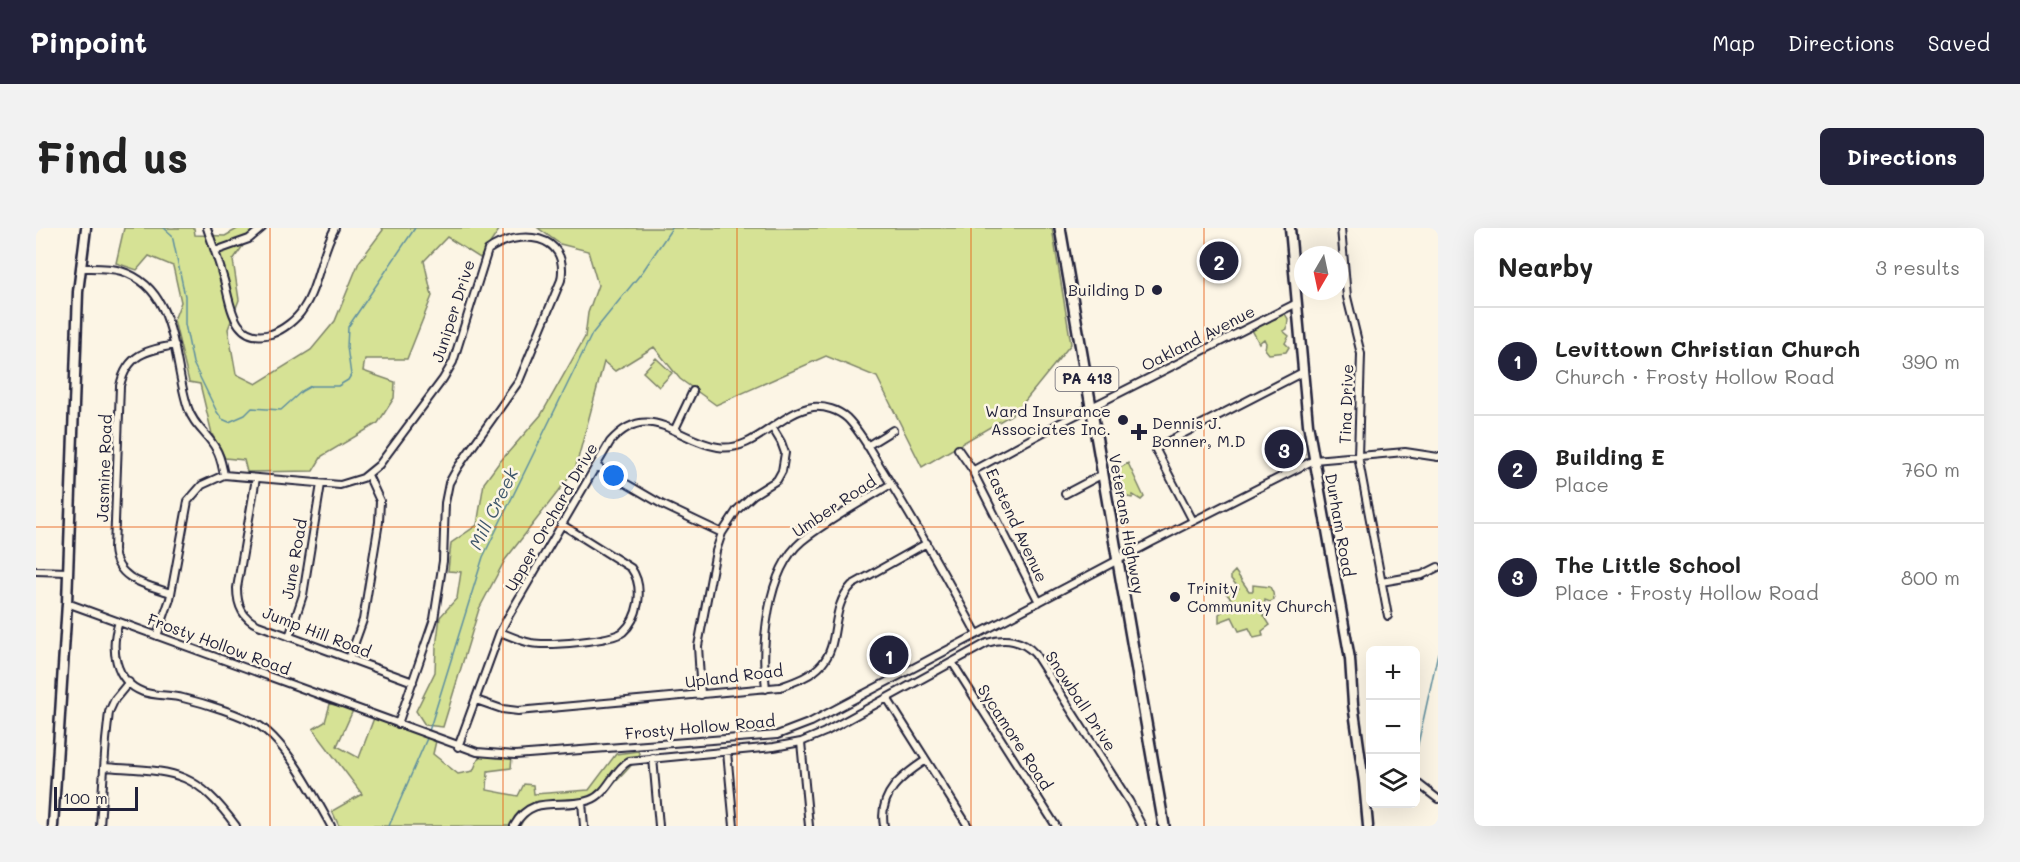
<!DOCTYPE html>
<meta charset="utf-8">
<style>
body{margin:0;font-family:Mali,sans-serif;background:#f2f2f2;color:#222}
.controls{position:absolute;right:18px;bottom:18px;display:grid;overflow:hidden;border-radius:9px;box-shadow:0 6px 24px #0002}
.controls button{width:54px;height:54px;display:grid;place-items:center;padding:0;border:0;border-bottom:2px solid #e0e0e0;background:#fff;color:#222;font:30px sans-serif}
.compass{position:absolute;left:1258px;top:18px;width:54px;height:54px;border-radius:50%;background:#fff;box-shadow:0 6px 24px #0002;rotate:189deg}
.scale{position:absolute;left:18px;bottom:15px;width:84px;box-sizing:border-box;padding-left:6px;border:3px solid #22223b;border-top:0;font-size:16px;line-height:21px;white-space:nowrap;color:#22223b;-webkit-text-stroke:4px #fcf5e5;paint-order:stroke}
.you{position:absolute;left:578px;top:248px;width:21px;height:21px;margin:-15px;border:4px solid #fff;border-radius:50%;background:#1a73e8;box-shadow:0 0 0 9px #1a73e833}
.badge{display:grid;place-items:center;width:39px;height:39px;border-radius:50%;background:#22223b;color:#fff;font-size:20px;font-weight:700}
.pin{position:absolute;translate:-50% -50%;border:3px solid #fff;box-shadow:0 2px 6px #0006}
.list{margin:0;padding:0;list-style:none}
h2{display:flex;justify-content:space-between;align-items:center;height:78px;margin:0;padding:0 24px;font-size:26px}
h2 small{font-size:20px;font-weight:400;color:#767676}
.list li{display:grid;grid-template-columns:39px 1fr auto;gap:18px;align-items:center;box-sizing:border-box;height:108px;padding:0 24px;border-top:2px solid #e0e0e0}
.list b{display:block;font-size:22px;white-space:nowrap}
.list p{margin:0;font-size:20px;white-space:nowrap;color:#767676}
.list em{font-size:20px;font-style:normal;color:#767676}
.icon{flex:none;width:33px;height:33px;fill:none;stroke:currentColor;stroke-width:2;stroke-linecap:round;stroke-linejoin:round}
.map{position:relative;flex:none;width:1402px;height:598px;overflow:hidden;border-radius:9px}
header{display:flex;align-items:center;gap:36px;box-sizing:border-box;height:84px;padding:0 30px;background:#22223b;color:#fff}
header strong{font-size:28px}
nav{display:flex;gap:33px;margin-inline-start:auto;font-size:21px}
.intro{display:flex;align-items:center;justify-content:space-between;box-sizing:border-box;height:144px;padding:0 36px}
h1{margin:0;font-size:42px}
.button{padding:15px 27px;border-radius:9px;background:#22223b;color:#fff;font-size:21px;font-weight:700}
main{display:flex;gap:36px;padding:0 36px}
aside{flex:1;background:#fff;border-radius:9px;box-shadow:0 6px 24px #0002}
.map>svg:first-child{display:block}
.green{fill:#d6e295;stroke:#7c8268;stroke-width:1.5}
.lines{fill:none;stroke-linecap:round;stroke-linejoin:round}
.stream{stroke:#5f8f9f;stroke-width:1.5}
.minor-casing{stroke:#22223b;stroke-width:10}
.secondary-casing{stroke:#22223b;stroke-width:13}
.primary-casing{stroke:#22223b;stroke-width:14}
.minor{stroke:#fcf5e5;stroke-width:6}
.secondary{stroke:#fcf5e5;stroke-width:8}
.primary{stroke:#fcf5e5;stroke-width:9}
.grid{fill:none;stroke:#e8590c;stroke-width:1.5;stroke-opacity:0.55}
.poi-dot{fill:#22223b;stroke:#fcf5e5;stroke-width:2}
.labels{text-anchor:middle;stroke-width:5;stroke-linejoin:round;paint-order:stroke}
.shield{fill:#fcf5e5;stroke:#63616e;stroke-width:1.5}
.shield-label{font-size:15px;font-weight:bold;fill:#22223b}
.poi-label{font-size:16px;fill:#22223b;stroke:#fcf5e5;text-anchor:end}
.street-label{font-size:16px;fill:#22223b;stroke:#fcf5e5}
.water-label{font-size:18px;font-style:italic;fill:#40586d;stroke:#fcf5e5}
</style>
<header>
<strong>Pinpoint</strong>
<nav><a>Map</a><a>Directions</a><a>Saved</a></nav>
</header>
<div class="intro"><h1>Find us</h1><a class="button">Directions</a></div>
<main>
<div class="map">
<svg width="1402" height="598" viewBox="0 0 1402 598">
<rect width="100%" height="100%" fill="#fcf5e5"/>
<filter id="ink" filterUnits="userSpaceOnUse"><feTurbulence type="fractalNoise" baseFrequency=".0167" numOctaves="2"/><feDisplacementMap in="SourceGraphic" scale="12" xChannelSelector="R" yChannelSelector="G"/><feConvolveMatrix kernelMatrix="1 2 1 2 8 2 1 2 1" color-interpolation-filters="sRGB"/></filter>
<g filter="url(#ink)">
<path class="green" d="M88 0H158L159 7 189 8 203 0H217L218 2 197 32 203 72 192 101 200 146 220 156 275 122 299 93 323 34 347 2 346 0H467L463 2 444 30 411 9 388 33 396 68 371 131H329L327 143 359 154 358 170 342 195 286 228 277 243 211 244 208 232 189 230 176 206 164 156 153 154 138 92 145 74 137 38 113 28 101 42 80 35Z
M502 0H1016L1035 116 980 184 886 239 841 149 790 128 680 177 644 151 618 119 579 143 568 134 539 242 469 332 443 381 407 499 389 497 380 483 399 444 400 419 404 389 421 370 425 344 412 343 415 315 441 297 448 255 462 236 505 187 549 109 552 85 562 57 552 23 524 16Z
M1248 84 1252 91 1251 101 1247 103 1253 108 1249 115 1253 119 1250 124 1233 126 1229 121 1230 115 1228 111 1223 115 1215 100 1233 91H1239L1241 88Z
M620 130 636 145 623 159 607 144Z
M1092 235 1108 269 1105 272 1097 267 1096 270 1082 267 1079 260V255L1076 253 1078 247H1081L1084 240Z
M1199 343 1213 363H1217V357L1234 359 1237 365 1238 372 1234 374 1229 372 1227 386 1234 397 1226 403 1227 408 1218 410 1213 400 1203 403 1196 389 1183 394V386L1187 383 1183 376 1195 371 1190 365 1203 360 1195 351V347Z
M294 476 318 480 301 518 323 530 338 490 400 513 397 526 422 546 437 543 444 527 476 529 475 540 452 543 451 562 482 568 488 556 497 557 498 566 553 562 580 526 602 523 604 528C595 537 566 571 557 574 534 582 496 571 484 598H303L296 583 326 566 277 501 289 494Z"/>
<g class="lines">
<path class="stream" d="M128 0 136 7 149 68V96L157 135 181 184 186 191 193 194 209 187 216 180 245 182 266 163 275 158H302L312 152 315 147 311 119 312 99 379 0
M393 503 447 329 556 106 607 43 636 0
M1380 525 1402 425
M353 598 392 508"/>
<defs>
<path id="minor" d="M171 0C177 17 183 35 188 52 195 77 197 116 235 106 247 102 261 91 267 81 282 59 285 25 299 0
M1305 0 1311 69 1325 126 1322 228 1352 388
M179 23 213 11 226 0
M44 40C57 40 72 39 85 43 143 61 136 133 152 180 157 197 172 206 180 221 185 229 186 238 188 247
M639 201 657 163
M831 218 857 202
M922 221 938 244
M560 238 627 277 686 305
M220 250 201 360C201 377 206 390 222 397L377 454
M1029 266 1067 246
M1157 293 1120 222 1125 217 1267 144
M0 343 32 344
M1345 354 1386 347 1402 339
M135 365C111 357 80 352 78 321L84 158C91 126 111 122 139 117
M1003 374 938 246V242L1024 195 1261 75
M31 375 441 524 479 527 741 507 775 494 1116 314 1278 232 1369 224 1402 229
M83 394C74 419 78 453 107 464 120 468 134 467 147 470 168 475 207 487 224 498 252 517 279 569 295 598
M464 404C474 408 485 413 495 415 512 418 575 413 587 404 596 396 600 386 602 375 604 362 603 351 595 340L525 296
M121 408 134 371 152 273 166 257 188 247 304 257 327 250 343 237 407 151 417 134 452 22C482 0 534 5 525 52L483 153 422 239 413 255 409 275 407 333 398 391 362 496
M253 409 267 367 285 256
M313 431 327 392 343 294 344 273 332 247
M916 434 1020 598
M730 461C725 418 730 343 766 313 792 292 826 274 855 256
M665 467 662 418 680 323 686 305 701 282 717 267 741 252 746 243 749 225 745 214 736 199
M851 470 932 598
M440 472 466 481 482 483 744 459C758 454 776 448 786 436 805 414 793 381 816 357L891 315
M765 514 773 598
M422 519 464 404 472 389 574 214C613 170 641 213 682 219 718 225 743 184 777 179 789 178 802 182 811 190 826 205 836 226 847 243 880 296 911 351 941 406
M691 524 698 598
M617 530 623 598
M68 539C136 544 157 539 200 598
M1380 554 1402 571
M546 574 548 598
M64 598 70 512 73 484 79 471 93 454
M478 598C496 564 526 582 554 572 572 566 577 542 593 533L738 519 765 514 789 504 951 415C969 409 987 412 999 426L1093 573 1106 598
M848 598C842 565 866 548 890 532"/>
<path id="secondary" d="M1254 0 1272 196 1314 431 1317 476 1328 554 1332 598
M17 598 31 375 42 64 50 0"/>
<path id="primary" d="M1024 0 1128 598"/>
</defs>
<use href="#minor" class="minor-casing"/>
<use href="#secondary" class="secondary-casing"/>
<use href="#primary" class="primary-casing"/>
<use href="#minor" class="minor"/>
<use href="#secondary" class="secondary"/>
<use href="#primary" class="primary"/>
</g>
</g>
<path class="grid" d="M234 0V598M467 0V598M701 0V598M935 0V598M1168 0V598M0 299H1402"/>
<g class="poi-dot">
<circle cx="1121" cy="62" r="6"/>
<circle cx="1087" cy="192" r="6"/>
<path d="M1100 195h6v6h6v6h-6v6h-6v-6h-6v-6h6z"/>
<circle cx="1139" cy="369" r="6"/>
</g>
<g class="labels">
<rect class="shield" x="1019.5" y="139" width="63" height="24" rx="4.5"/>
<g class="shield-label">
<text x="1051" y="156">PA 413</text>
</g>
<g class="poi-label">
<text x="1109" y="68">Building D</text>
<text x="1075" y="189">Ward Insurance<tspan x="1075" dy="18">Associates Inc.</tspan></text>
<text x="1116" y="201" text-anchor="start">Dennis J.<tspan x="1116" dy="18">Bonner, M.D</tspan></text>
<text x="1151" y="366" text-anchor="start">Trinity<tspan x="1151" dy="18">Community Church</tspan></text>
</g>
<g class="street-label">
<text transform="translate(417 83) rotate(-72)" y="6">Juniper Drive</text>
<text transform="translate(1162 110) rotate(-27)" y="6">Oakland Avenue</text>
<text transform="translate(1310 176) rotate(-88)" y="6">Tina Drive</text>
<text transform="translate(68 240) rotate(-88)" y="6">Jasmine Road</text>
<text transform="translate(798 278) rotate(-34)" y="6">Umber Road</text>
<text transform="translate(515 289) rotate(-60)" y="6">Upper Orchard Drive</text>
<text transform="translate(1091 296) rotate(80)" y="6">Veterans Highway</text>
<text transform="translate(981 297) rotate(65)" y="6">Eastend Avenue</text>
<text transform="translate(1304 297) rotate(80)" y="6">Durham Road</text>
<text transform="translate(258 331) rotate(-80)" y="6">June Road</text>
<text transform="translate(281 404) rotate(21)" y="6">Jump Hill Road</text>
<text transform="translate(183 416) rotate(20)" y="6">Frosty Hollow Road</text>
<text transform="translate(698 448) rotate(-7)" y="6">Upland Road</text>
<text transform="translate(1045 473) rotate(57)" y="6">Snowball Drive</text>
<text transform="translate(664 499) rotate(-5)" y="6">Frosty Hollow Road</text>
<text transform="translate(979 509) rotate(57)" y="6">Sycamore Road</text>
</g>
<g class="water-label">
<text transform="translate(458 281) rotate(-64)" y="6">Mill Creek</text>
</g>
</g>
</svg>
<div class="controls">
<button>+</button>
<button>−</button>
<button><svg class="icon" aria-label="layers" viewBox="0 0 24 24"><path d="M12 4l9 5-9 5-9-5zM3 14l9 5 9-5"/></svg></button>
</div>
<svg class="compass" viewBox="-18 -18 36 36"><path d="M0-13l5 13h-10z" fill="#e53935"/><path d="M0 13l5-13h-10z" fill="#767676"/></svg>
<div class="scale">100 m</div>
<div class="you"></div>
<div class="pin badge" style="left:853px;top:427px">1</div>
<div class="pin badge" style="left:1183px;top:33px">2</div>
<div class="pin badge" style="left:1248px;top:221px">3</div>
</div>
<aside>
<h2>Nearby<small>3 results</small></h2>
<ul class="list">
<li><span class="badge">1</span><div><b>Levittown Christian Church</b><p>Church · Frosty Hollow Road</p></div><em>390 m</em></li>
<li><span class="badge">2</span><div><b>Building E</b><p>Place</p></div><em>760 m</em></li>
<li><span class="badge">3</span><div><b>The Little School</b><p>Place · Frosty Hollow Road</p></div><em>800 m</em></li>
</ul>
</aside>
</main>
